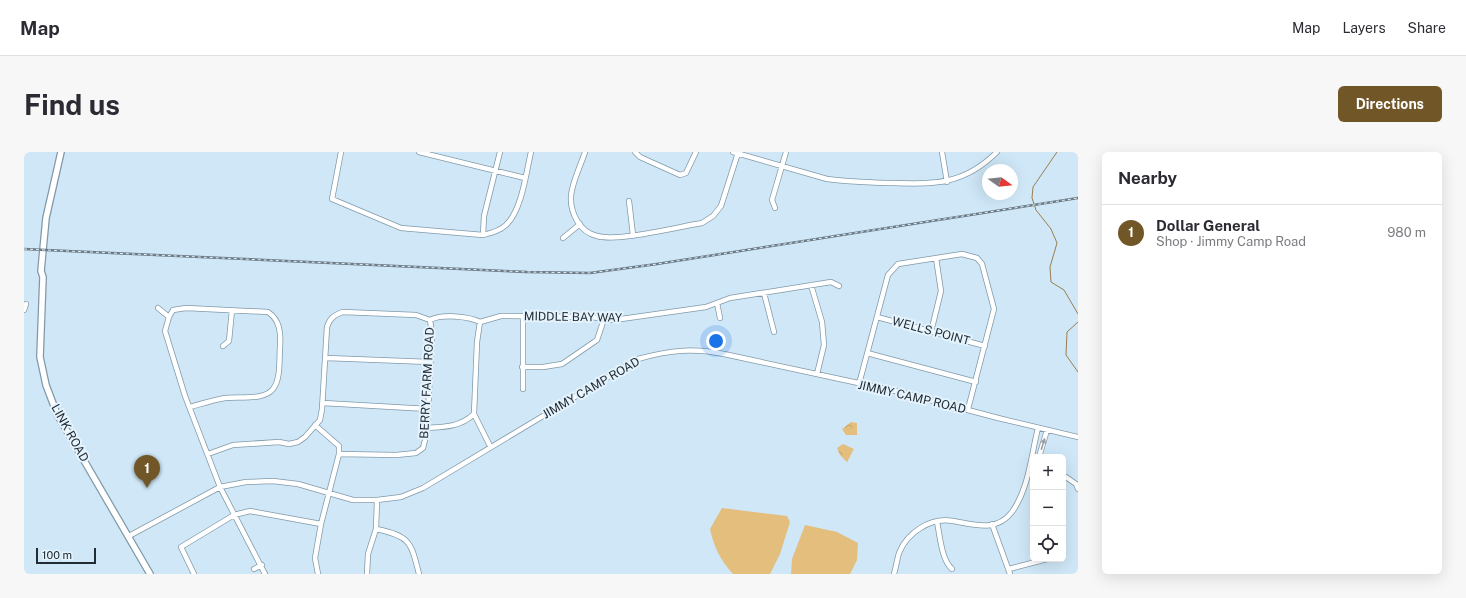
<!DOCTYPE html>
<meta charset="utf-8">
<style>
body{margin:0;font-family:"Public Sans",sans-serif;background:#f7f7f7;color:#2b2b33}
.controls{position:absolute;right:12px;bottom:12px;display:grid;overflow:hidden;border-radius:6px;box-shadow:0 4px 16px #0002}
.controls button{width:36px;height:36px;display:grid;place-items:center;padding:0;border:0;border-bottom:1px solid #e1e1e2;background:#fff;color:#2b2b33;font:20px sans-serif}
.compass{position:absolute;left:958px;top:12px;width:36px;height:36px;border-radius:50%;background:#fff;box-shadow:0 4px 16px #0002;rotate:105deg}
.scale{position:absolute;left:12px;bottom:10px;width:60px;box-sizing:border-box;padding-left:4px;border:2px solid #232c33;border-top:0;font-size:11px;line-height:14px;white-space:nowrap;color:#232c33;-webkit-text-stroke:3px #e4f3fd;paint-order:stroke}
.you{position:absolute;left:692px;top:189px;width:14px;height:14px;margin:-10px;border:3px solid #fff;border-radius:50%;background:#1a73e8;box-shadow:0 0 0 6px #1a73e833}
.badge{display:grid;place-items:center;width:26px;height:26px;border-radius:50%;background:#715728;color:#fff;font-size:13px;font-weight:700}
.pin{position:absolute;translate:-50% -33px;filter:drop-shadow(0 1px 2px #0008)}
.pin::after{content:'';position:absolute;top:21px;width:14px;height:12px;background:inherit;clip-path:polygon(0 0,100% 0,50% 100%)}
.list{margin:0;padding:0;list-style:none}
h2{display:flex;justify-content:space-between;align-items:center;height:52px;margin:0;padding:0 16px;font-size:17px}
h2 small{font-size:13px;font-weight:400;color:#7c7c81}
.list li{display:grid;grid-template-columns:26px 1fr auto;gap:12px;align-items:center;box-sizing:border-box;height:56px;padding:0 16px;border-top:1px solid #e1e1e2}
.list b{display:block;font-size:15px;white-space:nowrap}
.list p{margin:0;font-size:13px;white-space:nowrap;color:#7c7c81}
.list em{font-size:13px;font-style:normal;color:#7c7c81}
.icon{flex:none;width:22px;height:22px;fill:none;stroke:currentColor;stroke-width:2;stroke-linecap:round;stroke-linejoin:round}
.map{position:relative;flex:none;width:1054px;height:422px;overflow:hidden;border-radius:6px}
header{display:flex;align-items:center;gap:24px;box-sizing:border-box;height:56px;padding:0 20px;background:#fff;border-bottom:1px solid #e1e1e2}
header strong{font-size:19px}
nav{display:flex;gap:22px;margin-inline-start:auto;font-size:14px}
.intro{display:flex;align-items:center;justify-content:space-between;box-sizing:border-box;height:96px;padding:0 24px}
h1{margin:0;font-size:28px}
.button{padding:10px 18px;border-radius:6px;background:#715728;color:#fff;font-size:14px;font-weight:700}
main{display:flex;gap:24px;padding:0 24px}
aside{flex:1;background:#fff;border-radius:6px;box-shadow:0 4px 16px #0002}
.map>svg:first-child{display:block}
.park{fill:url(#park-crowns)}
.pitch{fill:#e4be7d}
.lines{fill:none;stroke-linecap:round;stroke-linejoin:round}
.stream{stroke:#9a7f4e;stroke-width:1}
.minor-casing{stroke:#8299a8;stroke-width:6}
.major-casing{stroke:#8299a8;stroke-width:8}
.minor{stroke:#fff;stroke-width:4.5}
.major{stroke:#fff;stroke-width:5.5}
.rail-casing{stroke:#6b7a85;stroke-width:2.5}
.rail{stroke:#e4f3fd;stroke-width:1;stroke-dasharray:3;stroke-linecap:butt}
.oneway{fill:#9ca0a3}
.labels{text-anchor:middle;stroke-width:4;stroke-linejoin:round;paint-order:stroke}
.street-label{font-size:12px;fill:#232c33;stroke:#e4f3fd}
</style>
<header>
<strong>Map</strong>
<nav><a>Map</a><a>Layers</a><a>Share</a></nav>
</header>
<div class="intro"><h1>Find us</h1><a class="button">Directions</a></div>
<main>
<div class="map">
<svg width="1054" height="422" viewBox="0 0 1054 422">
<defs>
<pattern id="park-crowns" width="20" height="18" patternUnits="userSpaceOnUse"><rect width="20" height="18" fill="#e4be7d"/><path d="M2 6a3 3 0 1 1 6 0M12 15a3 3 0 1 1 6 0" fill="none" stroke="#c3a36c"/></pattern>
</defs>
<rect width="100%" height="100%" fill="#cfe7f7"/>
<path class="park" d="M827 270 833 271V283H822L818 277Z
M819 292 830 297 823 310 816 303 813 296Z"/>
<path class="pitch" d="M698 356 763 364 766 370 756 402 746 422H709C696 408 690 395 686 377Z
M781 373 813 380 834 391 833 408 826 422H767L768 407Z"/>
<g class="lines">
<path class="stream" d="M1033 0 1009 35 1008 46 1012 58 1027 77 1033 91 1026 115 1027 130 1040 138 1054 162
M1054 170 1043 180 1042 203 1054 220"/>
<defs>
<path id="minor" d="M317 0 308 47 377 76 459 83C467 81 476 79 482 73 498 58 502 21 507 0
M395 0 501 26
M561 0C557 13 548 30 547 44 546 60 555 80 573 84 595 90 653 75 678 71L689 64 697 54 714 1
M611 0 616 5 656 23 662 21 672 0
M709 0 803 27C824 30 844 30 865 31 909 32 939 34 973 0
M918 0 923 30
M605 49 609 83
M751 56 748 48 762 0
M459 83 460 64 476 0
M539 86 556 72
M787 133 798 170 800 193 793 222
M740 141 750 180
M693 151 696 166
M134 156 145 165
M0 158 2 152
M499 165V237
M853 165 961 194
M406 168C418 162 444 164 456 170
M907 180 917 139 912 106
M199 194 205 189 208 158
M843 201 952 230
M302 206 406 210
M498 215H519L538 212 573 188 580 167
M835 232 864 123 874 112 938 102 953 106 958 112 970 157 944 257
M299 251 404 257
M166 255C177 252 189 248 201 246 214 244 240 249 249 237 257 227 255 208 256 195 257 181 256 168 244 160L162 156 149 158 145 165 141 179 161 244 196 335 241 422
M291 273 315 294V302L297 372 291 406 294 422
M403 276C421 275 436 275 450 262
M466 294 450 262 453 190 456 170 477 164 567 165 590 168 682 155 706 146 807 130 815 134
M184 302 209 293 255 290 265 292 274 290 281 285 296 268 298 257 303 175C306 166 310 163 319 160L392 163 406 168 408 182 403 280 399 296 392 301 372 303 315 302
M1015 305 1023 278
M1039 323 1052 332 1054 337
M913 370C916 383 917 407 928 417
M968 372 986 422
M352 377C386 384 387 390 395 422
M105 384 196 335 222 330 249 329 274 332 329 348H353L377 345 399 336 614 207C646 198 668 196 700 202L876 240 974 266 1054 285
M230 417 238 413
M985 417 1023 407
M170 422 157 395 210 363 226 359 297 372
M343 422 344 402 352 377 353 348
M870 422C872 415 873 408 875 401 883 381 906 365 929 369 949 372 972 381 988 360 1005 336 1007 304 1014 276"/>
<path id="major" d="M37 0 22 66 17 119 19 125 16 205 22 233 33 262 126 422"/>
</defs>
<use href="#minor" class="minor-casing"/>
<use href="#major" class="major-casing"/>
<use href="#minor" class="minor"/>
<use href="#major" class="major"/>
<defs>
<path id="rail" d="M0 97 503 120 566 121 633 112 1054 46"/>
</defs>
<use href="#rail" class="rail-casing"/>
<use href="#rail" class="rail"/>
</g>
<defs><path id="oneway-solid" d="M-6-.8H1V-3.2L6.5 0L1 3.2V.8H-6Z"/></defs>
<use class="oneway" href="#oneway-solid" transform="translate(1019 292) rotate(-73)"/>
<g class="labels">
<g class="street-label">
<text transform="translate(549 165) rotate(1)" y="4">MIDDLE BAY WAY</text>
<text transform="translate(907 179) rotate(15)" y="4">WELLS POINT</text>
<text transform="translate(403 231) rotate(-87)" y="4">BERRY FARM ROAD</text>
<text transform="translate(567 236) rotate(-30)" y="4">JIMMY CAMP ROAD</text>
<text transform="translate(888 245) rotate(13)" y="4">JIMMY CAMP ROAD</text>
<text transform="translate(46 281) rotate(61)" y="4">LINK ROAD</text>
</g>
</g>
</svg>
<div class="controls">
<button>+</button>
<button>−</button>
<button><svg class="icon" aria-label="locate" viewBox="0 0 24 24"><circle cx="12" cy="12" r="6"/><path d="M12 2v4M12 18v4M2 12h4M18 12h4"/></svg></button>
</div>
<svg class="compass" viewBox="-18 -18 36 36"><path d="M0-13l5 13h-10z" fill="#e53935"/><path d="M0 13l5-13h-10z" fill="#7c7c81"/></svg>
<div class="scale">100 m</div>
<div class="you"></div>
<div class="pin badge" style="left:123px;top:336px">1</div>
</div>
<aside>
<h2>Nearby<small></small></h2>
<ul class="list">
<li><span class="badge">1</span><div><b>Dollar General</b><p>Shop · Jimmy Camp Road</p></div><em>980 m</em></li>
</ul>
</aside>
</main>
